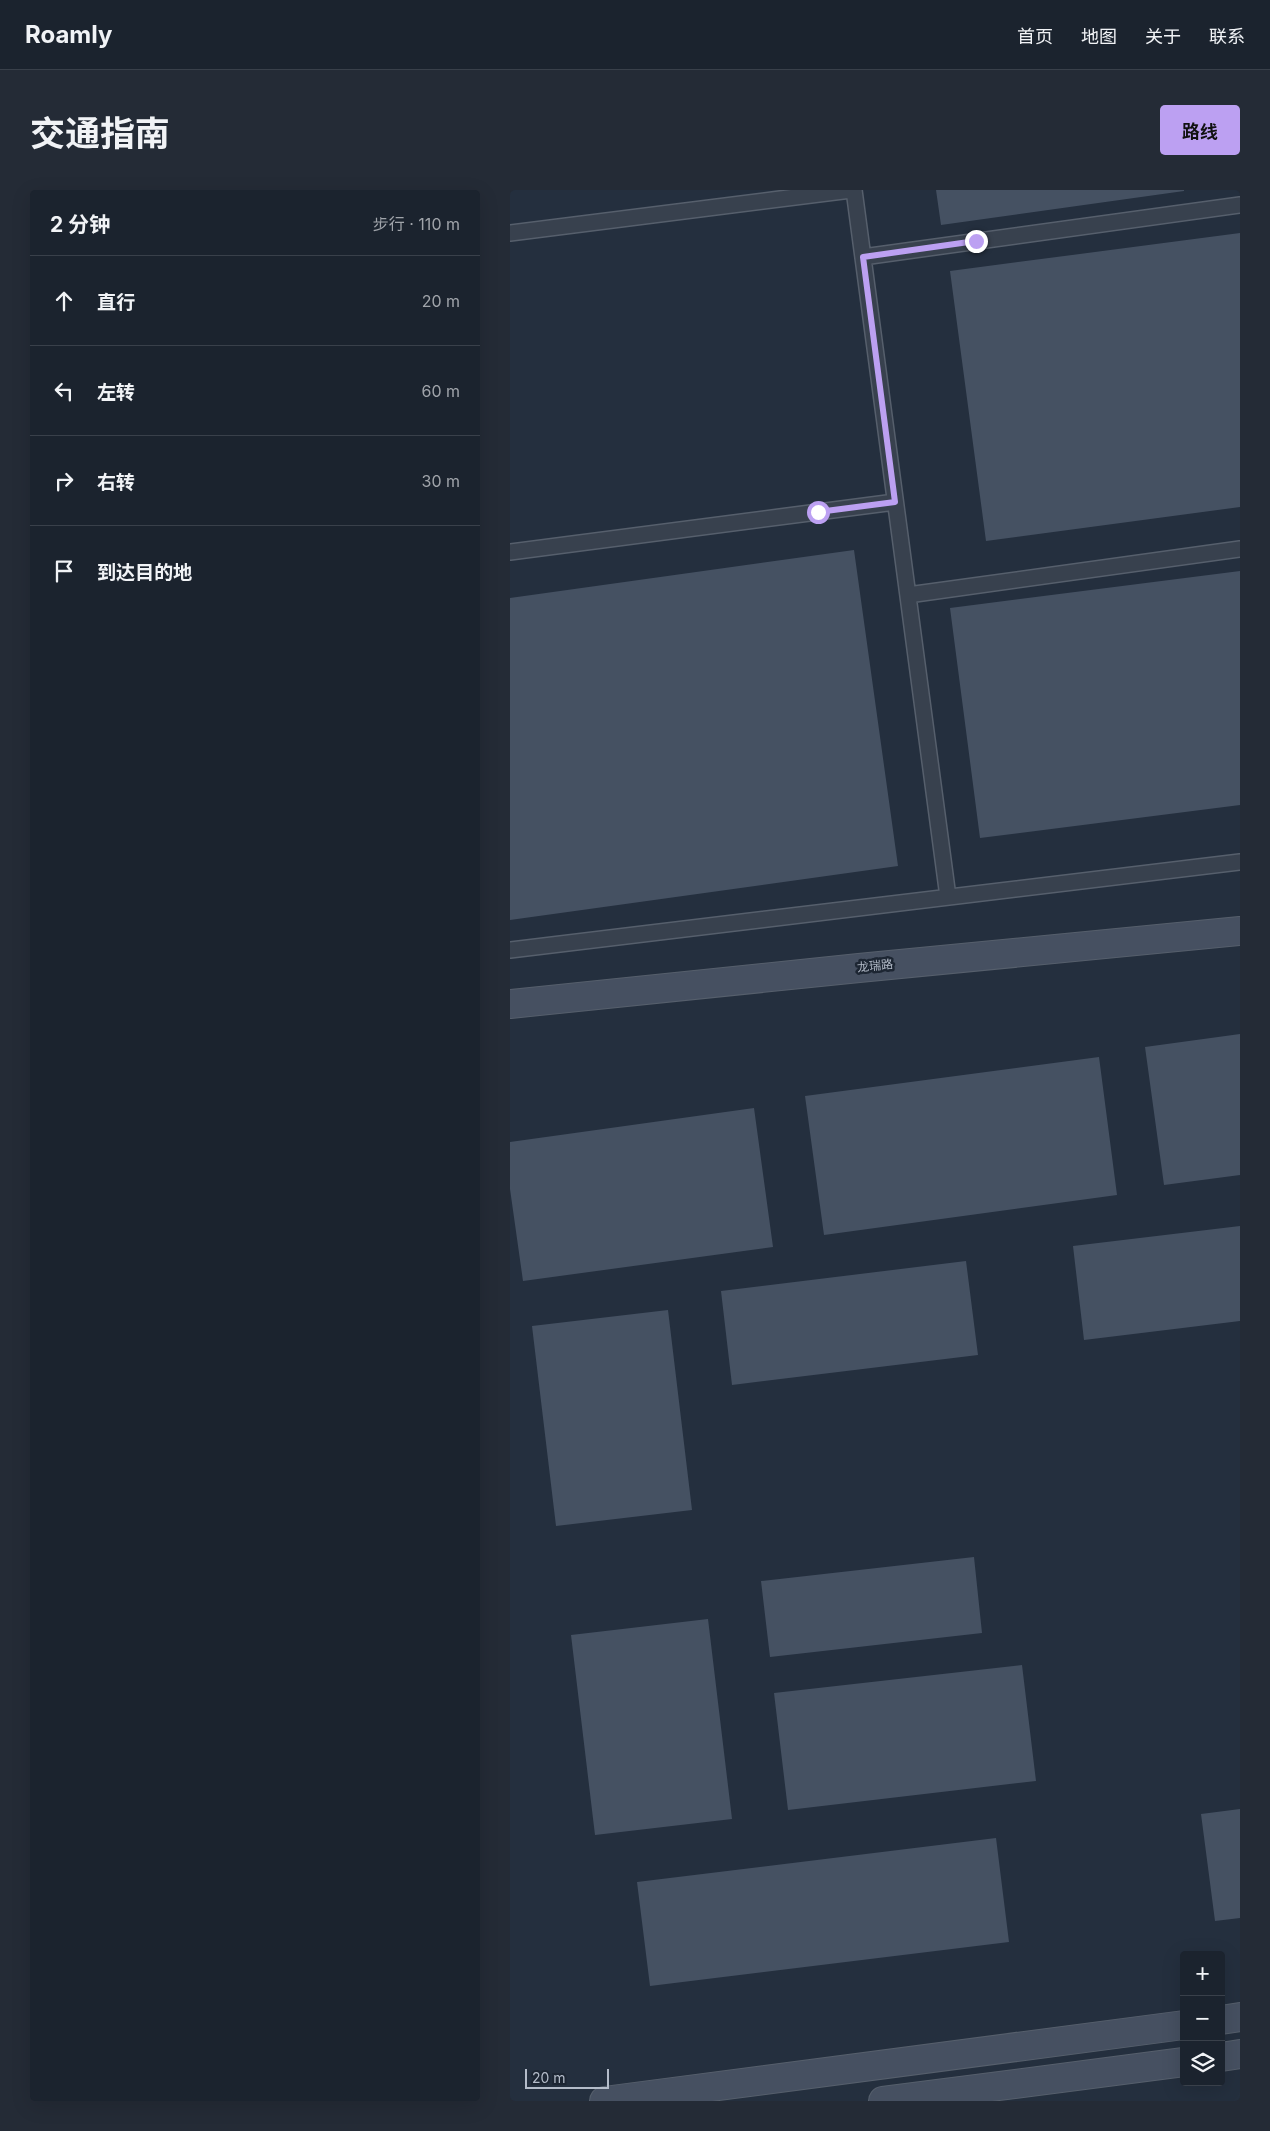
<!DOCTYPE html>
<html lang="zh">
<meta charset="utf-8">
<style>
body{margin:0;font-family:Inter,"Noto Sans SC",sans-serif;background:#242b36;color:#f1f3f6}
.controls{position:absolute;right:15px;bottom:15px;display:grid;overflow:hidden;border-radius:5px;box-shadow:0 5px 20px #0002}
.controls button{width:45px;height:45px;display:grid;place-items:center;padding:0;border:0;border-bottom:1px solid #39404a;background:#1b232e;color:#f1f3f6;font:25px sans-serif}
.scale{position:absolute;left:15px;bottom:12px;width:84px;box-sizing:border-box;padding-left:5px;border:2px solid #b4bcc9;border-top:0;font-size:14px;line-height:18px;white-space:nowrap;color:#b4bcc9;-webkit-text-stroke:4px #1d2633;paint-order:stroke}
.stop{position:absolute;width:15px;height:15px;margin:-11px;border:4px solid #bca0f2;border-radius:50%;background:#fff}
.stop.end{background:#bca0f2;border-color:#fff;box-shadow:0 1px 5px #0008}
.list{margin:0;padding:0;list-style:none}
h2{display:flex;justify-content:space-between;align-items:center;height:65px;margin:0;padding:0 20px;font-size:21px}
h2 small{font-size:16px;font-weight:400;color:#a0a4aa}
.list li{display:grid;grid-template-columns:32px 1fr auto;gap:15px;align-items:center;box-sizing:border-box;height:90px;padding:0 20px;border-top:1px solid #39404a}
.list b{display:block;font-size:19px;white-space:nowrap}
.list em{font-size:16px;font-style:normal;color:#a0a4aa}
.icon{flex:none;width:28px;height:28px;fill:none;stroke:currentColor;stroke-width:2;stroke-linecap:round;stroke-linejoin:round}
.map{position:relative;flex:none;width:730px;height:1911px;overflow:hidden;border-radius:5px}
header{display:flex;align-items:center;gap:30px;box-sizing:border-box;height:70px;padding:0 25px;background:#1b232e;border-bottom:1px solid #39404a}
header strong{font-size:24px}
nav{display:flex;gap:28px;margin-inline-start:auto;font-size:18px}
.intro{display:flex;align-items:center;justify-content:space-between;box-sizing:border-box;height:120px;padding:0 30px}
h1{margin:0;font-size:35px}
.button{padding:12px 22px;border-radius:5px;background:#bca0f2;color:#111;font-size:18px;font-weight:700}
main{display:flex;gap:30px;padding:0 30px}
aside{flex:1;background:#1b232e;border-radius:5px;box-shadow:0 5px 20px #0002}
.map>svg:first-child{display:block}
.building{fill:#455162}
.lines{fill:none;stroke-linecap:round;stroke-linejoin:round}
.lane-casing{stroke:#565f6c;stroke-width:18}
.secondary-casing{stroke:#565f6c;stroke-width:30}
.lane{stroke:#38414e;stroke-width:15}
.secondary{stroke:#465061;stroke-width:28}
.route{stroke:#bca0f2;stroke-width:6}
.labels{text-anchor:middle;stroke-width:5;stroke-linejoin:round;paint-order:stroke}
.street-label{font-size:12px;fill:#b4bcc9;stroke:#1d2633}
</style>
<header>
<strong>Roamly</strong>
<nav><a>首页</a><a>地图</a><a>关于</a><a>联系</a></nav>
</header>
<div class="intro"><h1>交通指南</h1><a class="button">路线</a></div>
<main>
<aside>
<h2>2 分钟<small>步行 · 110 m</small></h2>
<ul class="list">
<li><svg class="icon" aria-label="ahead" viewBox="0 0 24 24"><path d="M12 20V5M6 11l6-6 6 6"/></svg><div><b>直行</b></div><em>20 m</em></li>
<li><svg class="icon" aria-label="left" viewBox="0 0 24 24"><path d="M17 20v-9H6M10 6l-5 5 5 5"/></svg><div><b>左转</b></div><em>60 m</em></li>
<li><svg class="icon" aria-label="right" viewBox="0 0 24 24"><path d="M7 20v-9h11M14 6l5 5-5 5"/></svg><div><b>右转</b></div><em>30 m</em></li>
<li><svg class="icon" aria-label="arrive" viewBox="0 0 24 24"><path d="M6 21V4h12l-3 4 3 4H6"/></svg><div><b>到达目的地</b></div></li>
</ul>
</aside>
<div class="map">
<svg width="730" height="1911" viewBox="0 0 730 1911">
<rect width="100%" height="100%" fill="#242f3e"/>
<path class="building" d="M426 0H674V1L431 35Z
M730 43V317L476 351 440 81Z
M344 360 388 676 0 730V408Z
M730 381V615L470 648 440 418Z
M730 844V985L654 995 635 857Z
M589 867 607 1005 314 1045 295 906Z
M244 918 263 1057 13 1091 0 999V952Z
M730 1036V1131L574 1150 563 1056Z
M456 1071 468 1165 222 1195 211 1101Z
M158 1120 182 1320 46 1336 22 1136Z
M464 1367 472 1443 260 1467 251 1391Z
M198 1429 222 1629 85 1645 61 1445Z
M512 1475 526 1591 278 1620 264 1503Z
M730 1619V1728L705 1731 691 1624Z
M486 1648 499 1752 140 1796 127 1692Z"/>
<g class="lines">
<defs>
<path id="lane" d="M344 0 438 707
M0 43 341 0
M353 67 730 15
M0 362 385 312
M398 405 730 359
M0 760 730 672"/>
<path id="secondary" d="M0 814 349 778 730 741
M711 1830 730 1827
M711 1867 730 1864
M94 1911 674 1835
M373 1911 674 1872"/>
</defs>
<use href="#lane" class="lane-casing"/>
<use href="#secondary" class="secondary-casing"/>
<use href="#lane" class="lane"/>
<use href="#secondary" class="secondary"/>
</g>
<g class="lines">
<path class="route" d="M308 322 385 312 353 67 466 51"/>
</g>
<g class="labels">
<g class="street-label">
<text transform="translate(365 776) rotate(-6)" y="4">龙瑞路</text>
</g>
</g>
</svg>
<div class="controls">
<button>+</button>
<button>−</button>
<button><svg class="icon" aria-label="layers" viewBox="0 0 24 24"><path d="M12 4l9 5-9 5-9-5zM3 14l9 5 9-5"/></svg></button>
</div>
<div class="scale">20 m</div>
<div class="stop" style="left:308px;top:322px"></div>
<div class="stop end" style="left:466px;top:51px"></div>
</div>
</main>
